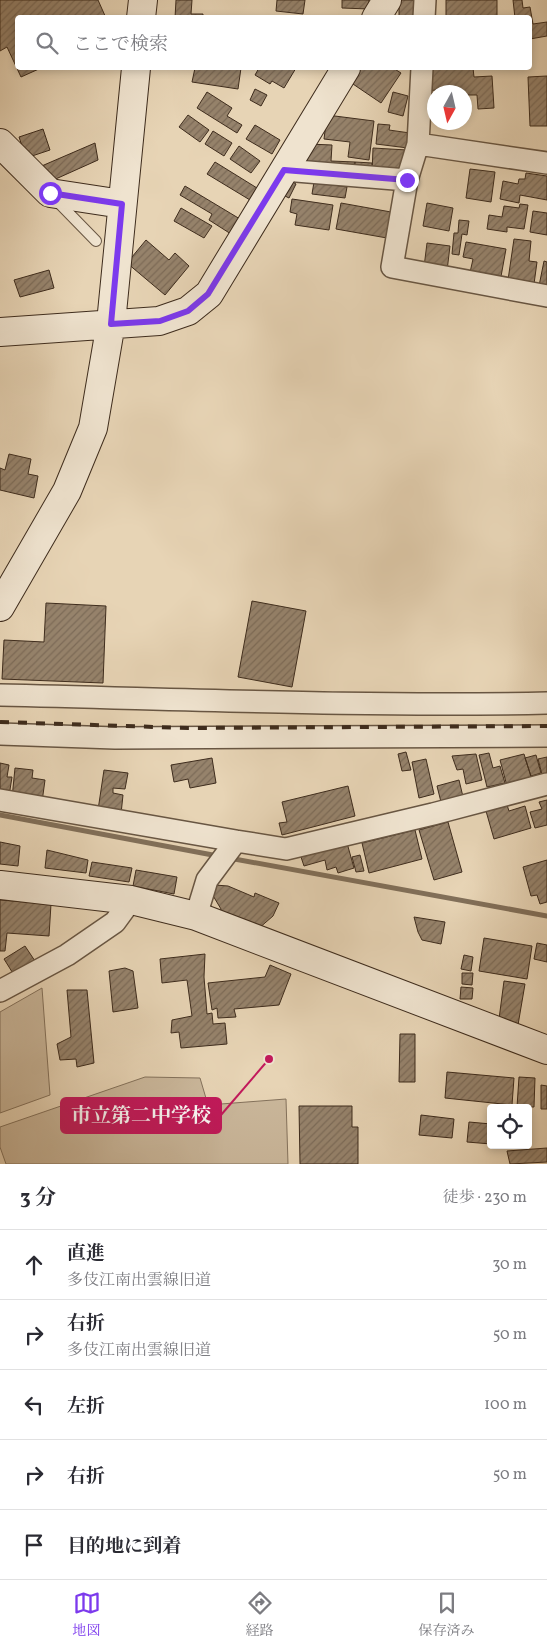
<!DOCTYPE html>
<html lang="ja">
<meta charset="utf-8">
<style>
body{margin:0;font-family:Vollkorn,"Noto Serif JP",serif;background:#f2f2f3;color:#2b2b33}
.controls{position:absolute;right:15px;bottom:15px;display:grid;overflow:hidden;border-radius:5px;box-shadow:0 2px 8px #0003}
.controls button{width:45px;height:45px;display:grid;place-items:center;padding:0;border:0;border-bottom:1px solid #e1e1e2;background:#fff;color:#2b2b33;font:25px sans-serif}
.compass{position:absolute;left:427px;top:85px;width:45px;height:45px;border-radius:50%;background:#fff;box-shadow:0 2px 8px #0003;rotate:188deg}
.stop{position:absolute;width:15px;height:15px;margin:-11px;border:4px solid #7c3aed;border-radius:50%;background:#fff}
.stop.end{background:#7c3aed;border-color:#fff;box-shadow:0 1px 5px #0008}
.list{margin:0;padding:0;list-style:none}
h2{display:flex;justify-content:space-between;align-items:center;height:65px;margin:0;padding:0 20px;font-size:21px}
h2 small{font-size:16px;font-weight:400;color:#7c7c81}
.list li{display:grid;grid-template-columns:32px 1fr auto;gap:15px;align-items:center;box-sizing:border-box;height:70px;padding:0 20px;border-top:1px solid #e1e1e2}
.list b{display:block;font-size:19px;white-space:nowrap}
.list p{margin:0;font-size:16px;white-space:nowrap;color:#7c7c81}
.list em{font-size:16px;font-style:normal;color:#7c7c81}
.icon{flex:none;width:28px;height:28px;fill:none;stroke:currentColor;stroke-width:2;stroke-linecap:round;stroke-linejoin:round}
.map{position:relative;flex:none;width:547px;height:1164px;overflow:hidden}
.search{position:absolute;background:#fff;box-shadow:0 2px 8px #0003;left:15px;right:15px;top:15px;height:55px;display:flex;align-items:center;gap:12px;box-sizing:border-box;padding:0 18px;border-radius:5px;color:#7c7c81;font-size:19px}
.sheet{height:415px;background:#fff}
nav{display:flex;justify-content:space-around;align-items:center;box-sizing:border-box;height:70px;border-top:1px solid #e1e1e2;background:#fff;font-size:14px;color:#7c7c81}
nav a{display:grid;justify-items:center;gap:2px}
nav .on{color:#7c3aed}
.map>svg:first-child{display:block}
.pitch{fill:#cab79b;stroke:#84725c}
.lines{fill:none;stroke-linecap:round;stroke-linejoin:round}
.stream{stroke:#816f59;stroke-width:5}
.building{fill:url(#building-hatch);stroke:#3e2c1d}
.lane-casing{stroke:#685643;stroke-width:12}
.street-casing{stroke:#685643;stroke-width:24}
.secondary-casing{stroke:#3e2c1d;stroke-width:30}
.lane{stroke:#efe3cf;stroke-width:10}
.street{stroke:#efe3cf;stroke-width:21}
.secondary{stroke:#efe3cf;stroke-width:28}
.rail{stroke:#3e2c1d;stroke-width:4;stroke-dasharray:9 9;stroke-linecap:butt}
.route{stroke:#7c3aed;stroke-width:6}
.leader{fill:none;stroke:#c2185b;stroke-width:2}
.callout-dot{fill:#c2185b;stroke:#efe3cf;stroke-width:2}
.callout{fill:#c2185b;stroke:#c2185b;stroke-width:2}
.callout-label{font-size:20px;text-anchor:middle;font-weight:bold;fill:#fff}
</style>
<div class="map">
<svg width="547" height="1164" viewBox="0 0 547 1164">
<defs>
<pattern id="building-hatch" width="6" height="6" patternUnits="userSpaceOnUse" patternTransform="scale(1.25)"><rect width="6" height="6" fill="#96836c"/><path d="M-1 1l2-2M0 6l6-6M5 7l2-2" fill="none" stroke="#7c6b58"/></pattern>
</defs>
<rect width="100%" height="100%" fill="#e7d4b5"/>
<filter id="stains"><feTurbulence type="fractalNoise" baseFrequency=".004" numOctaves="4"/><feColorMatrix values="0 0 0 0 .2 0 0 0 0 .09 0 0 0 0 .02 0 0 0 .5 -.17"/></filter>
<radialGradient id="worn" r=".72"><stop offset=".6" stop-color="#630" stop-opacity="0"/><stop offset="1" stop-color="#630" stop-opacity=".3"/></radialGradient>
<path class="pitch" d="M42 988 50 1095 0 1113V1012Z
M145 1077 200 1078 208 1105 286 1099 288 1164H6L0 1147V1127Z"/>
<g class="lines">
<path class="stream" d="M0 815 218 856
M229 858 547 916"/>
</g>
<path class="building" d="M0 0H98L106 18H18V68H41L21 77 7 47 0 51Z
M176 0H192L191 14H203V18H175Z
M277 0H305L303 14 276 11Z
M342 0H369V9L342 8Z
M399 0H415L414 18H399Z
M446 0H497V18H446Z
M513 0H522L523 8 530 7 533 24 547 22V36L530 39V18H515Z
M195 68H241L238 89 192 82Z
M259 68H296L284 88 272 81 270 84 255 75Z
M360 68H393L401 73 381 103 350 82Z
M463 68H473L474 77 492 76 494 108 478 109 477 95H464V92H436V90L425 91 424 70Z
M547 76V126H530L528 77Z
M255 89 267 95 261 106 250 100Z
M207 92 232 108 227 116 242 125 237 133 197 108Z
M393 92 408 96 403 116 388 112Z
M464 101H468L467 113H464Z
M188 115 209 130 200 142 179 127Z
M327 115 374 121 369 160 348 157 350 142 324 139Z
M378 124 390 125 389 130 410 133 408 148 376 144Z
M255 125 280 140 272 154 246 139Z
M43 129 50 150 26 158 19 137Z
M213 131 232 143 224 156 205 144Z
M95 143 98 160 49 182 37 168Z
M308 144 332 145 331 161 355 162 354 172 307 169Z
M239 146 260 161 251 173 230 159Z
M373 148 407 150 405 176 372 174Z
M215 162 257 188 250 200 207 174Z
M355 162 372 163V174L354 172Z
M470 169 495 172 491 202 466 198Z
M526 173 547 176V200L520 195 519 203 500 199 503 181 518 184 519 179H525Z
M286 178 296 184 289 198 279 193Z
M314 182 347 187 345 198 312 194Z
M185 186 240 219 231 234 209 220 212 214 180 195Z
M292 199 333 205 329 230 295 225 297 214 290 212Z
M341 203 391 212 387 238 336 229Z
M427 203 453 208 449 231 423 226Z
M520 204 528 205 524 229 507 227V232L487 229 489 215 502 217 504 206 519 208Z
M181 208 212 226 204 238 174 221Z
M533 211 547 213V235L530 232Z
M459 220 469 221 467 235 462 234 459 255 452 254 454 233H458Z
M514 239 531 241 529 261 537 262 534 284 508 280Z
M146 240 169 260 175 253 189 266 165 295 127 263Z
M466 242 506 249 500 282 469 277 473 259 463 257Z
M427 243 450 246 447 271 424 267Z
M544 261 547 262V288L539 286Z
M49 270 54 288 20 297 14 280Z
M9 454 31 459 28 474 38 476 34 498 0 490V468L5 470Z
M252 601 306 611 292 687 238 677Z
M46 603 106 606 103 683 2 679 4 640 44 642Z
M406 752 411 770 402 771 398 754Z
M489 753 493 768 500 766 505 783 487 787 479 755Z
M476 754 482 780 466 784 463 769 457 770 452 756Z
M524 754 532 780 507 786 500 760Z
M536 755 541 773 531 776 525 758Z
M547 757V777L543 778 538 759Z
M212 758 216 783 190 788 188 779 174 782 171 765Z
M426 759 434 794 419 798 412 762Z
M0 763 9 765 7 777H12L9 796 0 795Z
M15 768 33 770 32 778 45 780 42 802 12 798Z
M104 770 128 773 125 789 113 788V793L123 795 121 814 98 810Z
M459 780 464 801 442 806 437 786Z
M348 786 355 816 282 835 279 823 287 822 282 802Z
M547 800V825L535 828 530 812 542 809 539 802Z
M507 805 509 811 525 806 531 828 494 839 486 811Z
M448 822 462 872 434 880 419 830Z
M415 830 422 859 369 873 362 843Z
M0 842 20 846 18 866 0 864Z
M347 843 354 868 338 873 336 867 327 870 325 860 304 866 301 857Z
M47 850 88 860 86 873 45 868Z
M360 855 364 871 356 872 352 857Z
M547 860V902L540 904 537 895 531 896 523 867Z
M92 862 132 868 129 882 89 876Z
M136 870 177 877 174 894 133 886Z
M215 885 228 886 254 897 255 893 279 903 273 916 258 929 219 915 221 909 212 894Z
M0 900 51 904 49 936 7 933 5 951H0Z
M414 917 445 922 441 944 422 940 418 932Z
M484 938 532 946 527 979 479 971Z
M537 943 547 945V962L534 959Z
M25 946 35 961 14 975 4 959Z
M205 954 204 977 207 1014 212 1013 213 1024 225 1023 227 1044 181 1048 179 1032 171 1033 172 1020 192 1016 187 980 162 983 160 959Z
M464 955 473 957 471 971 461 969Z
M270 965 291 974 279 1005 234 1009 236 1017 218 1018 217 1008 212 1010 208 983 265 977Z
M125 968 133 971 138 1008 113 1012 109 971Z
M462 973H473L472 985 462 984Z
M504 981 525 984 518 1025 499 1019Z
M461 987 473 988 472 999H460Z
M67 990H87L94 1063 77 1067 76 1059 60 1060 57 1044 71 1037Z
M400 1034H415V1082H399Z
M447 1072 514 1078 512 1105 445 1098Z
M519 1077 535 1078 534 1107H517Z
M541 1085 547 1086V1109H541Z
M299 1106H352V1127H358V1164H300Z
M421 1115 454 1119 452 1138 419 1135Z
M469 1122 491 1124V1144L467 1142Z
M547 1148V1162L510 1164 507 1151Z"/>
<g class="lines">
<defs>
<path id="lane" d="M56 200 96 241"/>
<path id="street" d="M424 18 425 0
M422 68 418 144 547 163
M418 144 407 180 392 267 547 296
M284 170 407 180
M0 695C182 699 365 707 547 703
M0 734 115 738 547 736
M0 800 236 841
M196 916 207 880 236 841 286 849 433 814 547 784
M0 991 67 955 115 922 131 900"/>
<path id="secondary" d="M141 18 143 0
M376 18 387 0
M0 143 50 193 122 204
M0 332 159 321 188 311 209 294 346 68
M0 607 67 491 93 428 111 323 136 68
M0 885 131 900 196 916 547 1050"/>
</defs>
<use href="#lane" class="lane-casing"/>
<use href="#street" class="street-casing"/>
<use href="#secondary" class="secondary-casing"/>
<use href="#lane" class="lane"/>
<use href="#street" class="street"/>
<use href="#secondary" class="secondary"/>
<path class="rail" d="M0 722 188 728 547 726"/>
</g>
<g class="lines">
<path class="route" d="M50 193 122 204 111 324 160 321 188 311 208 294 284 170 407 180"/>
</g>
<path class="leader" d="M269 1059L221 1115"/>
<circle class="callout-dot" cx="269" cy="1059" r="5"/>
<rect class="callout" x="61" y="1098" width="160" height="35" rx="5"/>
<g class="callout-label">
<text x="141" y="1122">市立第二中学校</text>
</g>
<rect width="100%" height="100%" filter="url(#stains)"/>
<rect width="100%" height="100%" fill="url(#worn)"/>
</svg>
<div class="controls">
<button><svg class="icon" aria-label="locate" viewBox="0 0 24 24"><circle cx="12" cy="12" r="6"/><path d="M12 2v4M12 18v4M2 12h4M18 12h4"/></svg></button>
</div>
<svg class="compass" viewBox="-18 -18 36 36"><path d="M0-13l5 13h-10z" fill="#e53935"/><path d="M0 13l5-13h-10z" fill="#7c7c81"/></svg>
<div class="stop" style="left:50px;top:193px"></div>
<div class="stop end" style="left:407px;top:180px"></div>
<div class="search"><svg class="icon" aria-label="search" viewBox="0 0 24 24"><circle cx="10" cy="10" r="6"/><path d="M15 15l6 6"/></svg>ここで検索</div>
</div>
<section class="sheet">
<h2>3 分<small>徒歩 · 230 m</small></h2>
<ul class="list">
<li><svg class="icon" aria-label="ahead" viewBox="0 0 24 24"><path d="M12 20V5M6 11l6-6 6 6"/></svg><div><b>直進</b><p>多伎江南出雲線旧道</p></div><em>30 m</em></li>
<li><svg class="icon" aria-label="right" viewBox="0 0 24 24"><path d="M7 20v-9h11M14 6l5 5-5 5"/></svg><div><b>右折</b><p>多伎江南出雲線旧道</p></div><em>50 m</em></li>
<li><svg class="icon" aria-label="left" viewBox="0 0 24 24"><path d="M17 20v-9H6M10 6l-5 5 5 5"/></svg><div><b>左折</b></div><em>100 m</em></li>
<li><svg class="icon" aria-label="right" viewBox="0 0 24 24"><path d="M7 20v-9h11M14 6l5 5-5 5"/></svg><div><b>右折</b></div><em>50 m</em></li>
<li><svg class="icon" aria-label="arrive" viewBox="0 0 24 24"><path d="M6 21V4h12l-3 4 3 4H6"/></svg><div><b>目的地に到着</b></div></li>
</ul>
</section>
<nav>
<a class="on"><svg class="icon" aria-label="map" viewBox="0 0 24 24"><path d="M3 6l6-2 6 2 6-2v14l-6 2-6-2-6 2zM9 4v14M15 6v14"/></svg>地図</a>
<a><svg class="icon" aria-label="directions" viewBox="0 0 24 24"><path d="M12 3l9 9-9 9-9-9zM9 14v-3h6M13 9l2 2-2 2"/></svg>経路</a>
<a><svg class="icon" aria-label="saved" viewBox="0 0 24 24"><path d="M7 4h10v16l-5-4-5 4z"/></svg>保存済み</a>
</nav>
